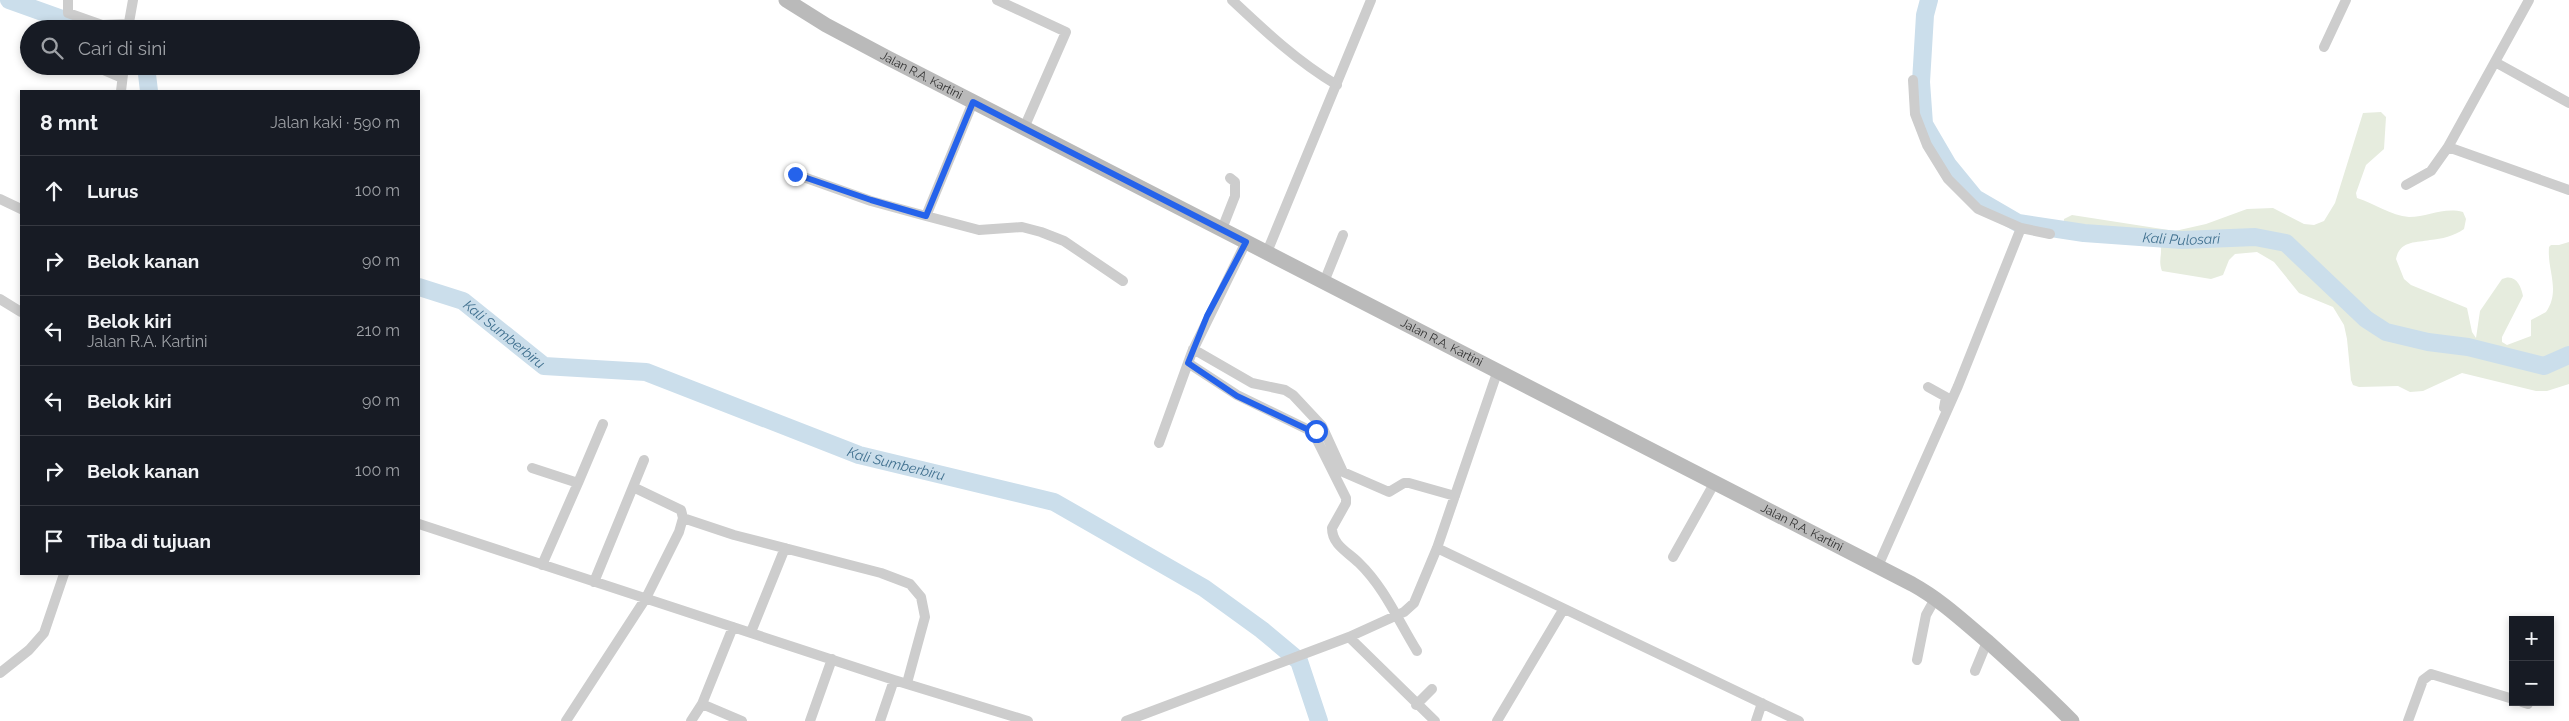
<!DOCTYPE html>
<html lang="id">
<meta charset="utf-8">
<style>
body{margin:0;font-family:Raleway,sans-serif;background:#242831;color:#f1f3f6}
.controls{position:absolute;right:15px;bottom:15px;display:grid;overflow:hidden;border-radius:0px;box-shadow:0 2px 8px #0003}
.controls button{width:45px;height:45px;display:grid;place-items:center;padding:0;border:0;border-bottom:1px solid #363941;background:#171b24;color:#f1f3f6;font:25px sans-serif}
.stop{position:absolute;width:15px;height:15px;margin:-11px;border:4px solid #2563eb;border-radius:50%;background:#fff}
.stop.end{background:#2563eb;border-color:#fff;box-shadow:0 1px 5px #0008}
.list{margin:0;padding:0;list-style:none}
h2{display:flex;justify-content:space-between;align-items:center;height:65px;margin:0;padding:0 20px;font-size:21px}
h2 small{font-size:16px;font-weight:400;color:#9ea1a6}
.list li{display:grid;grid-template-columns:32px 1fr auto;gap:15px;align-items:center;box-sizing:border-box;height:70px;padding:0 20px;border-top:1px solid #363941}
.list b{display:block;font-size:19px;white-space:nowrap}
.list p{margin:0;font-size:16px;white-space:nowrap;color:#9ea1a6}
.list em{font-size:16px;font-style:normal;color:#9ea1a6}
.icon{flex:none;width:28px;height:28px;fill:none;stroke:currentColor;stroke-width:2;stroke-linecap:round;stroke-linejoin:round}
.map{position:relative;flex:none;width:2569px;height:721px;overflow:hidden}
.search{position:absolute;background:#171b24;box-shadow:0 2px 8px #0003;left:20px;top:20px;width:400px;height:55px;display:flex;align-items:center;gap:12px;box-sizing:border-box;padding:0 18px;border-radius:28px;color:#9ea1a6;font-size:19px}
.panel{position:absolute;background:#171b24;box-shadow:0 2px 8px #0003;left:20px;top:90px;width:400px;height:485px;border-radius:0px}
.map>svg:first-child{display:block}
.green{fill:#e6ecde}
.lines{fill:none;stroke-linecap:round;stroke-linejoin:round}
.river{stroke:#cbdeeb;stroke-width:18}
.minor{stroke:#cdcdcd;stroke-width:10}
.secondary{stroke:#bababa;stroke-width:15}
.route{stroke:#2563eb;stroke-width:6}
.labels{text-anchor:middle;stroke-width:5;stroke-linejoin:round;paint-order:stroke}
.street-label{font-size:12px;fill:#303030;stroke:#fff}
.water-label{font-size:14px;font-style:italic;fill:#40708f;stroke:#fff}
</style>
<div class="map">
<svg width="2569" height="721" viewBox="0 0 2569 721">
<rect width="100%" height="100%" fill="#fff"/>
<path class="green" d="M2381 112 2386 117 2384 149 2366 165 2356 193 2357 198C2374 203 2391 216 2409 217 2428 217 2443 207 2463 212L2466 219 2464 229C2454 236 2442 239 2430 240 2416 243 2400 240 2396 259L2404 279 2411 285 2467 308 2472 332 2476 338 2480 311 2502 279C2515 273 2521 285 2523 296L2502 337V342L2507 345 2531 336V320L2546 312C2561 290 2547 271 2549 247L2551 245H2559L2569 242V384L2547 391H2536L2462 373 2423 391 2410 392 2398 386 2359 387 2353 385 2351 380 2347 339 2344 325 2333 307 2299 293 2274 262 2257 252 2235 254 2229 260 2223 275 2211 279 2162 271C2157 258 2165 253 2158 238L2063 230 2064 219 2072 215 2175 231 2206 224 2247 209 2273 208 2304 224 2314 225 2324 221 2335 203 2363 113Z"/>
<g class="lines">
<g class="river">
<path d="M9 0 90 29"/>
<path id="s1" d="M1929 0 1925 15 1921 82 1924 124 1948 165 1975 198 2018 223 2084 233 2182 240 2255 237 2286 243 2366 319 2386 332 2428 342 2468 347 2544 366 2569 355"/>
<path d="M146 66 149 91"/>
<path id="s2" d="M419 287 463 301 544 366 646 372 859 455 1054 502 1204 588 1262 630 1299 661 1319 721"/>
</g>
<path class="minor" d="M68 0V13L102 25 128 24
M997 0 1066 32 1024 128
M1232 0C1265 31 1298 62 1337 85
M2529 0 2448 147 2569 190
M128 28 133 0
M2324 47 2346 0
M2495 62 2569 103
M94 66 122 78
M121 91 124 66
M973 102 926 216 979 230 1022 227 1041 232 1064 241 1123 281
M795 174 871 201 926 216
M2406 185 2431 171 2448 147
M0 199 21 209
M2021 228 2050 234
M1222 229 1235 196V182L1230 178
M1267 252 1371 0
M1324 282 1343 235
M0 299 21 312
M1193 349 1252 383 1285 390 1293 395 1322 426 1343 472 1389 492 1404 483H1409L1455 496
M1188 363 1237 395 1313 432 1346 498V503L1332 528C1332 545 1348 552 1359 563 1384 587 1399 622 1417 651
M1928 387 1946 397 1944 408
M1159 443 1192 352 1246 242
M532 468 578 483 542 565
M578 483 603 424
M633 487 681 510 683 518
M419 524 894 680 1028 721
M1437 548 1799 721
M1673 557 1715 482
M1878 566 1958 386 2021 228 1978 209 1948 179 1927 145 1915 114 1913 80
M594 582 644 460
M751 632 785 548
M1349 637 1435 721
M1917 660 1926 615 1936 597
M1975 671 1987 642
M0 673 29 650 44 633 64 574
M2522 702 2528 704
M702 704 742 721
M1416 705 1432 689
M566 721 646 598 679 532 683 518 734 535 881 573 910 584 921 597 925 617 907 683
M691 721 702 704 733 627
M810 721 832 659
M880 721 894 680
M1126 721 1349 637 1404 612 1414 603 1437 548 1498 370
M1497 721 1563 610
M1756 721 1762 703
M2408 721 2423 680 2431 674 2513 699"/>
<path class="secondary" id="s3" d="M786 0 826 25 888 58 1912 584C1941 600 1963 621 1988 642 2017 668 2045 694 2072 721"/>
</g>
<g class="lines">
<path class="route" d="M795 174 871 200 926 216 973 102 1246 242 1207 316 1188 363 1237 396 1313 432 1316 431"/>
</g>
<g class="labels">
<g class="street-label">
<text dy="4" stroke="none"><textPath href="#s3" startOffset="155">Jalan R.A. Kartini</textPath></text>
<text dy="4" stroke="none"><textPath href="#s3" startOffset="740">Jalan R.A. Kartini</textPath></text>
<text dy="4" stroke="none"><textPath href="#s3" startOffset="1145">Jalan R.A. Kartini</textPath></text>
</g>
<g class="water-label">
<text dy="5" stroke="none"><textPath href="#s1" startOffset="429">Kali Pulosari</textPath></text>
<text dy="5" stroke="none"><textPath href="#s2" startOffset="99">Kali Sumberbiru</textPath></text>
<text dy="5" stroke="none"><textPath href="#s2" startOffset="519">Kali Sumberbiru</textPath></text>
</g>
</g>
</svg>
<div class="controls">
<button>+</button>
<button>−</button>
</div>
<div class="stop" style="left:1316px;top:431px"></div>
<div class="stop end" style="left:795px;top:174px"></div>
<div class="search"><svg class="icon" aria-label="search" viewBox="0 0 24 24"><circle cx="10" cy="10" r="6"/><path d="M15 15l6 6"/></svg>Cari di sini</div>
<section class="panel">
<h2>8 mnt<small>Jalan kaki · 590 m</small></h2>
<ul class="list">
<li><svg class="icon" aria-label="ahead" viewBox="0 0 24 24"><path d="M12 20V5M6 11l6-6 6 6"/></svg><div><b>Lurus</b></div><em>100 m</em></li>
<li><svg class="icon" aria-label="right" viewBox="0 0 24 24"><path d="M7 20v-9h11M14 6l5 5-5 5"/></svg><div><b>Belok kanan</b></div><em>90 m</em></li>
<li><svg class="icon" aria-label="left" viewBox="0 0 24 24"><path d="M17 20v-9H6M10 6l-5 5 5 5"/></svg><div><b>Belok kiri</b><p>Jalan R.A. Kartini</p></div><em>210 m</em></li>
<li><svg class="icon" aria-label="left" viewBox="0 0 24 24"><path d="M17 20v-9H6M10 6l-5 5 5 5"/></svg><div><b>Belok kiri</b></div><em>90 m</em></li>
<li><svg class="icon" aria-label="right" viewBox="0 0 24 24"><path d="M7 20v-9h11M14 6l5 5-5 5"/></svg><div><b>Belok kanan</b></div><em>100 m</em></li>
<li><svg class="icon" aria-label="arrive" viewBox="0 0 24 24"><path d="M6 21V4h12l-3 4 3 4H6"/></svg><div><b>Tiba di tujuan</b></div></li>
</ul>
</section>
</div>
